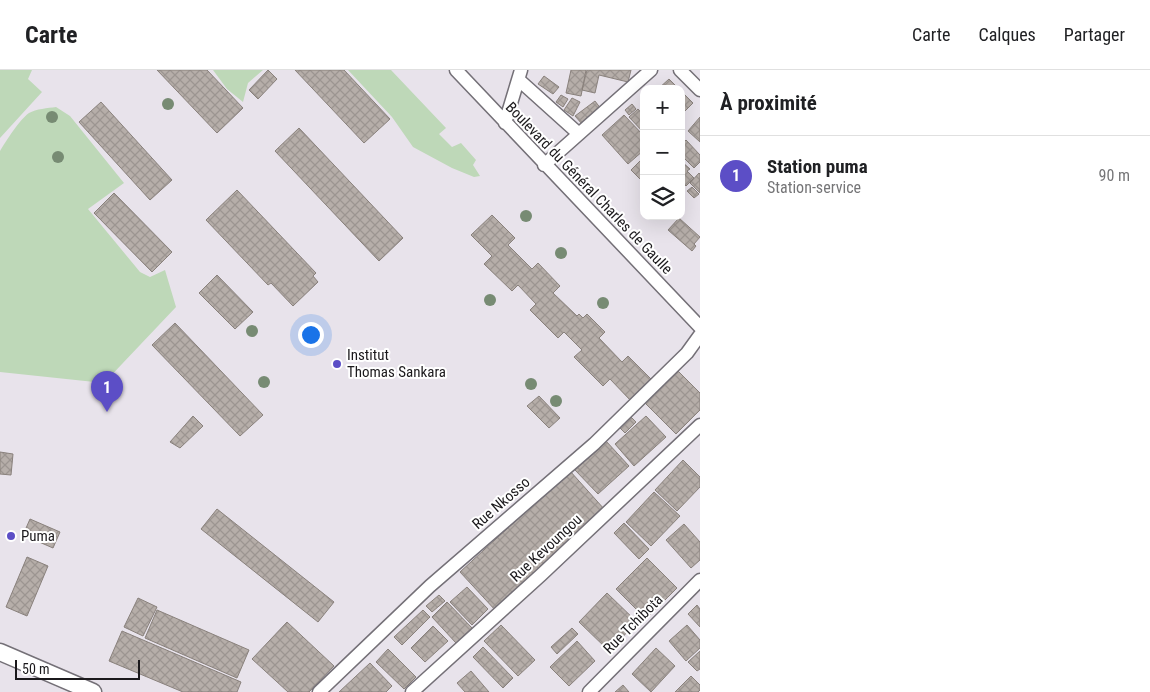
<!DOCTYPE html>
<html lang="fr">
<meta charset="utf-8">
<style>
body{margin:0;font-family:"Roboto Condensed",sans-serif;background:#f2f2f2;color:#202124}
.controls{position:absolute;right:15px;top:15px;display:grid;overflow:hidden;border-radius:10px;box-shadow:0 5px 20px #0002}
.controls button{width:45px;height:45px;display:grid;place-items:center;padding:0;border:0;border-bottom:1px solid #e0e0e0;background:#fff;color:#202124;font:25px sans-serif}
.scale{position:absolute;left:15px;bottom:12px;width:125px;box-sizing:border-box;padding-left:5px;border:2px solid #1b191c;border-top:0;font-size:14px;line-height:18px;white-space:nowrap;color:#1b191c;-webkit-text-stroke:4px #fff;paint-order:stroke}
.you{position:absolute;left:310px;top:264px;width:18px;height:18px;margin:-12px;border:4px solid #fff;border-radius:50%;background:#1a73e8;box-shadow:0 0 0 8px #1a73e833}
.badge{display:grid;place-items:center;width:32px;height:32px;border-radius:50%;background:#5c4ec6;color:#fff;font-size:16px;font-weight:700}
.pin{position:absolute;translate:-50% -41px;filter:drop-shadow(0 1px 2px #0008)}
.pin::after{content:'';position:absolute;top:26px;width:18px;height:15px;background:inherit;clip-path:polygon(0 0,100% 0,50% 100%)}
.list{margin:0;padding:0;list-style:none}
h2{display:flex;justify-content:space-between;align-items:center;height:65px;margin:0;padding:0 20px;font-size:21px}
h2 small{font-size:16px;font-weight:400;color:#757577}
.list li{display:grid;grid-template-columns:32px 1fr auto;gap:15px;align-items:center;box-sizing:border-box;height:80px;padding:0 20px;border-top:1px solid #e0e0e0}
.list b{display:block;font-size:19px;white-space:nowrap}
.list p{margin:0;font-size:16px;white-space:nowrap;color:#757577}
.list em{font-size:16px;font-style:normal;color:#757577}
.icon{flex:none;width:28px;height:28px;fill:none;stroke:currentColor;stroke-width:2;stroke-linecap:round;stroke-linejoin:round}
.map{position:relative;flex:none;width:700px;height:622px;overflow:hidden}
header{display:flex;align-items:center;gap:30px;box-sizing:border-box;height:70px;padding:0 25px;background:#fff;border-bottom:1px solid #e0e0e0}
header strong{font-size:24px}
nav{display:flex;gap:28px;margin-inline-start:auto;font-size:18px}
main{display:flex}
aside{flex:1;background:#fff}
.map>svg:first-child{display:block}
.green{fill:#bed8b8}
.building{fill:url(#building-cross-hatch);stroke:#89817c}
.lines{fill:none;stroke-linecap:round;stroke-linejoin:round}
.minor-casing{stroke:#747077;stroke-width:15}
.tertiary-casing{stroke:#747077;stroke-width:19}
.minor{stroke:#fff;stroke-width:12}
.tertiary{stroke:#fff;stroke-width:16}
.tree{fill:#778b73}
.poi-dot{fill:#5c4ec6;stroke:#fff;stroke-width:2}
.labels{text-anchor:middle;stroke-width:4;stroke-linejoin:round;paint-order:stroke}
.street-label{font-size:15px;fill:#1b191c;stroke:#fff}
.poi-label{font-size:15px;fill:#1b191c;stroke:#fff;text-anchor:start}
</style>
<header>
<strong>Carte</strong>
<nav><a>Carte</a><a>Calques</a><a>Partager</a></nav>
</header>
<main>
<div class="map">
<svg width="700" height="622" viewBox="0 0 700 622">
<defs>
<pattern id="building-cross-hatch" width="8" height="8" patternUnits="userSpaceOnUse" patternTransform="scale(1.25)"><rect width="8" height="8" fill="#b6aea9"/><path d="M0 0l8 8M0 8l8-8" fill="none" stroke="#9c9591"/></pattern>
</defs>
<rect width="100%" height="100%" fill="#e8e3eb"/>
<path class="green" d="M0 0H32L28 9 42 22 0 68Z
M213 0H263L248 13 243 32 227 19Z
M348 0H391L446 58 439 64 452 77 461 73 476 90 473 95 480 106 474 107 452 98 413 77 392 47Z
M56 37 70 46 124 113 88 139 140 202 150 207 165 200 176 237 104 313 0 302V81C6 71 20 49 29 43 36 39 48 38 56 37Z"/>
<path class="building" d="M157 0H207L243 38 217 63Z
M268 0 277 9 258 29 249 20Z
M295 0H344L390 49 364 73Z
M571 0H586L581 26 566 23Z
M587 0H631L628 12 599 5 595 23 582 20Z
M544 6 559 17 553 24 538 14Z
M669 9 679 19H658Z
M681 21 693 33 681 45Z
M561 25 568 29 563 37 556 32Z
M572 28 580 32 573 46 564 40Z
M595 31 601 39 582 54 575 46Z
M101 32 172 110 150 130 79 52Z
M632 34 636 39 629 45 625 40Z
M638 39 644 46V63L629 47Z
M624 45 644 66V80L628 94 602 65Z
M700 47V72L688 61Z
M299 58 403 168 379 191 275 81Z
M686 70 700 85V92L694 98 681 85V75Z
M644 87V113L631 100Z
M681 91 690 99 687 101 694 108 686 116 681 111Z
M699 103 700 104V123L690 113Z
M692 117 699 124 694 128 687 121Z
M237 120 316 203 313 206 318 212 293 236 271 213 268 215 206 150Z
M114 123 172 182 152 202 94 143Z
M492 145 515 168 508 175 532 199 538 193 560 216 553 223 577 246 579 244 583 248 587 244 605 262 599 268 622 292 628 286 652 310 631 331 610 309 603 316 574 287 582 280 564 262 558 268 530 240 536 234 518 215 512 221 484 194 492 186 471 165Z
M679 148 700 167 694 174 696 176 692 181 668 160Z
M217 205 253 242 235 259 199 223Z
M175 253 263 345 240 366 152 275Z
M678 301 700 323V340L676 364 645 333Z
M539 326 560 348 549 358 527 336Z
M627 343 636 352 625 363 616 354Z
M193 346 203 356 180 378 170 372Z
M646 346 666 367 634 396 615 374Z
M606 371 629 396 598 424 575 400Z
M0 382 13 384 11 405 0 404Z
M683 390 700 407V417L677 441 655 420Z
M570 401 605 440 496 541 460 502Z
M654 422 680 446 651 476 626 452Z
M217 439 334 532 318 552 201 459Z
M30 449 60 462 53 478 23 465Z
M624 453 649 479 639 489 614 463Z
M684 454 700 472V490L691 498 666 470Z
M27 487 48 496 27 546 6 537Z
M647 488 677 518 646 549 616 519Z
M467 517 488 539 472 555 450 532Z
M607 523 637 552 609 581 579 552Z
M439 525 445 531 432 542 426 536Z
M138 528 157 537 143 566 124 557Z
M447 532 472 558 456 573 432 547Z
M697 535 700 539V557L688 544Z
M157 540 249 580 237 608 145 568Z
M423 540 430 547 402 575 394 567Z
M287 552 334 596 309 622H288L252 589Z
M501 555 535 590 518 606 484 571Z
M687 555 700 570V578L686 591 669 571Z
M433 556 448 571 425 592 411 578Z
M572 558 578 564 557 584 551 577Z
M122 561 241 612 237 622H183L109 591Z
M577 571 595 591 569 616 550 597Z
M483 577 513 608 503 618 473 587Z
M656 578 675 596 651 622 632 604Z
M388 579 416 607 404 619 376 592Z
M700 581V599L697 601 688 592Z
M370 593 392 616 386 622H339Z
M471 601 489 622H465L457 613Z
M691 606 700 615V620L698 622H675Z
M623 615 629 622H615Z"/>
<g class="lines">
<defs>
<path id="minor" d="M456 0 700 257
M680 0 700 20
M519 10 579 64
M505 53 521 0
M544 95 651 0
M319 622 430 516 594 374 687 283 700 265
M412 622 541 505 700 355
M589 622 700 510"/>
<path id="tertiary" d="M0 582 93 622"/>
</defs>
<use href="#minor" class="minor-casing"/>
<use href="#tertiary" class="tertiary-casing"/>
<use href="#minor" class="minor"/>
<use href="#tertiary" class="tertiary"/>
</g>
<g class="tree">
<circle cx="168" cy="34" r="6"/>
<circle cx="52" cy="47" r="6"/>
<circle cx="58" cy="87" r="6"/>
<circle cx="526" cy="146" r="6"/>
<circle cx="561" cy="183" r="6"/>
<circle cx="490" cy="230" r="6"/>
<circle cx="603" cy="233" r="6"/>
<circle cx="252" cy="261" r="6"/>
<circle cx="264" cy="312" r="6"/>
<circle cx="531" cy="314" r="6"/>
<circle cx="556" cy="331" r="6"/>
</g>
<g class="poi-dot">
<circle cx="337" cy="294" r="5"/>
<circle cx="11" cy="466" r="5"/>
</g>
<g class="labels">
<g class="street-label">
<text transform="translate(589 118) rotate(46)" y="5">Boulevard du Général Charles de Gaulle</text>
<text transform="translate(501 433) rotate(-41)" y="5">Rue Nkosso</text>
<text transform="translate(546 478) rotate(-43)" y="5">Rue Kevoungou</text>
<text transform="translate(633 554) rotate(-45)" y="5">Rue Tchibota</text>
</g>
<g class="poi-label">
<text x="347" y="290">Institut<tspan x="347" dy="17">Thomas Sankara</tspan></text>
<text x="21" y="471">Puma</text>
</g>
</g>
</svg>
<div class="controls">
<button>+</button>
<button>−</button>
<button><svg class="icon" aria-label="layers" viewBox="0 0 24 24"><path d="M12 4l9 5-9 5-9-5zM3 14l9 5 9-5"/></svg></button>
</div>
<div class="scale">50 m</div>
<div class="you"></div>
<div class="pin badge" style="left:107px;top:342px">1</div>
</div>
<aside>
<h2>À proximité<small></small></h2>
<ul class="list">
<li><span class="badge">1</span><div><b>Station puma</b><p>Station-service</p></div><em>90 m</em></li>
</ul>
</aside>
</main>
